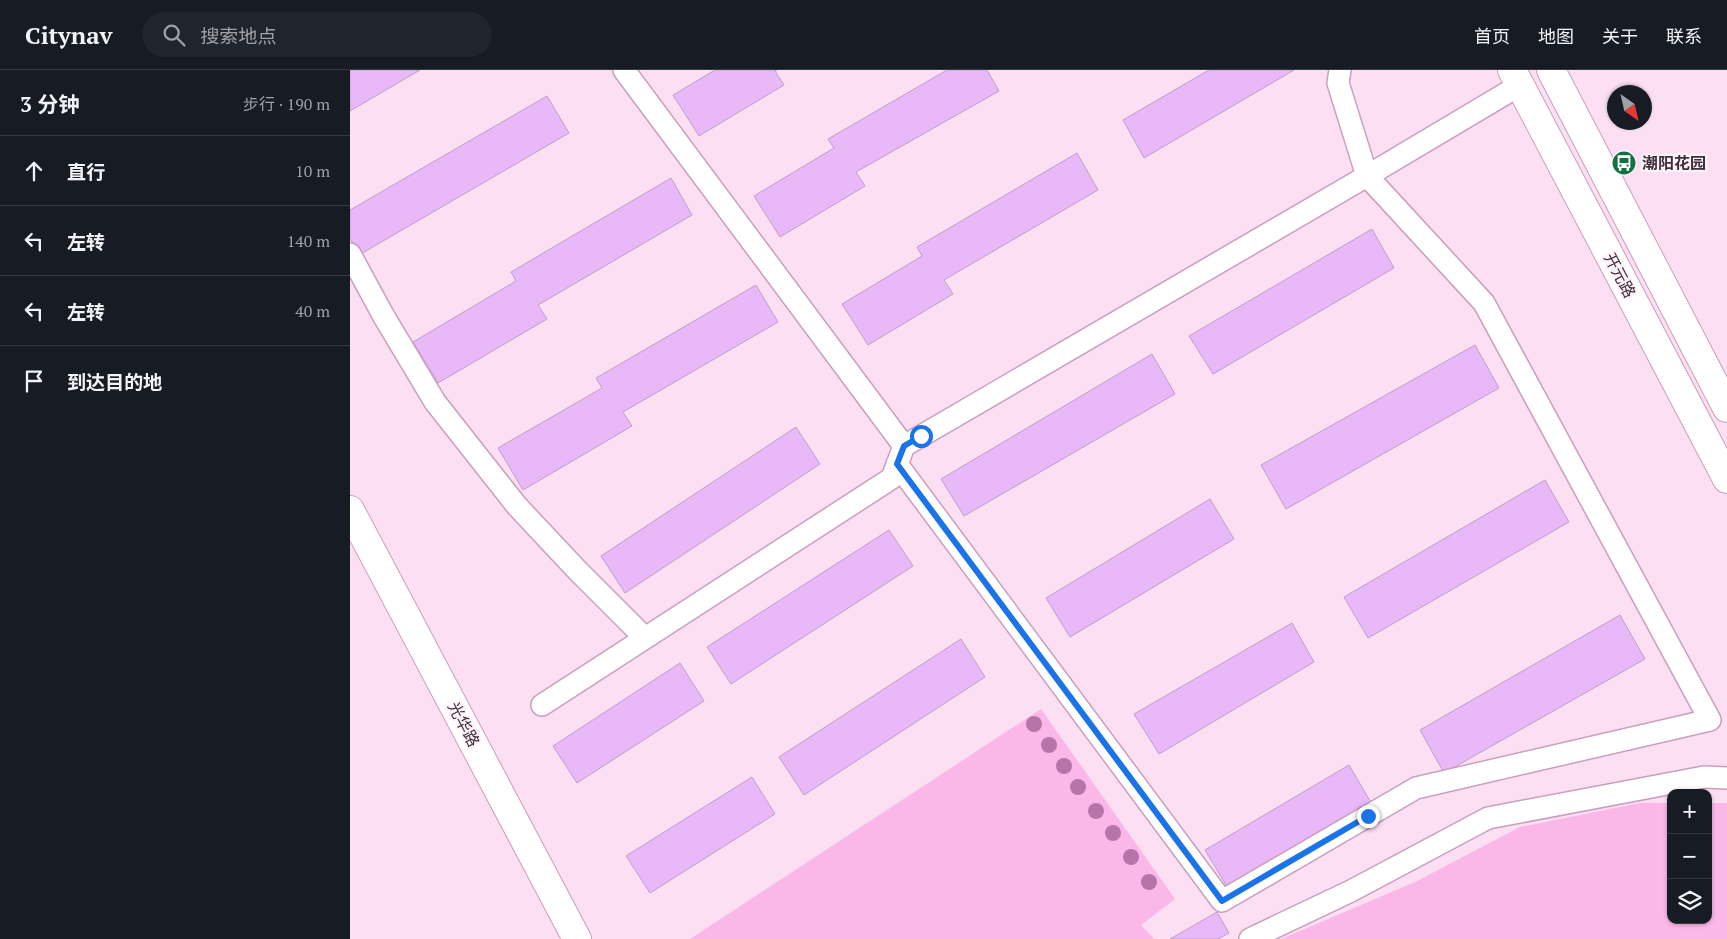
<!DOCTYPE html>
<html lang="zh">
<meta charset="utf-8">
<style>
body{margin:0;font-family:"PT Serif","Noto Sans SC",serif;background:#20242c;color:#f1f3f6}
.controls{position:absolute;right:15px;bottom:15px;display:grid;overflow:hidden;border-radius:10px;box-shadow:0 1px 4px #0004}
.controls button{width:45px;height:45px;display:grid;place-items:center;padding:0;border:0;border-bottom:1px solid #363941;background:#171b24;color:#f1f3f6;font:25px sans-serif}
.compass{position:absolute;left:1257px;top:15px;width:45px;height:45px;border-radius:50%;background:#171b24;box-shadow:0 1px 4px #0004;rotate:146deg}
.stop{position:absolute;width:15px;height:15px;margin:-11px;border:4px solid #1a73e8;border-radius:50%;background:#fff}
.stop.end{background:#1a73e8;border-color:#fff;box-shadow:0 1px 5px #0008}
.list{margin:0;padding:0;list-style:none}
h2{display:flex;justify-content:space-between;align-items:center;height:65px;margin:0;padding:0 20px;font-size:21px}
h2 small{font-size:16px;font-weight:400;color:#9ea1a6}
.list li{display:grid;grid-template-columns:32px 1fr auto;gap:15px;align-items:center;box-sizing:border-box;height:70px;padding:0 20px;border-top:1px solid #363941}
.list b{display:block;font-size:19px;white-space:nowrap}
.list em{font-size:16px;font-style:normal;color:#9ea1a6}
.icon{flex:none;width:28px;height:28px;fill:none;stroke:currentColor;stroke-width:2;stroke-linecap:round;stroke-linejoin:round}
.map{position:relative;flex:none;width:1377px;height:869px;overflow:hidden}
header{display:flex;align-items:center;gap:30px;box-sizing:border-box;height:70px;padding:0 25px;background:#171b24;border-bottom:1px solid #363941}
header strong{font-size:24px}
nav{display:flex;gap:28px;margin-inline-start:auto;font-size:18px}
.search{width:350px;height:45px;background:#20242c;display:flex;align-items:center;gap:12px;box-sizing:border-box;padding:0 18px;border-radius:28px;color:#9ea1a6;font-size:19px}
main{display:flex}
aside{flex:1;background:#171b24}
.map>svg:first-child{display:block}
.green{fill:#fbb7e8}
.building{fill:#e8b8f9;stroke:#be9fc9}
.lines{fill:none;stroke-linecap:round;stroke-linejoin:round}
.street-casing{stroke:#cb9ebe;stroke-width:24}
.secondary-casing{stroke:#cb9ebe;stroke-width:30}
.street{stroke:#fff;stroke-width:21}
.secondary{stroke:#fff;stroke-width:28}
.tree{fill:#b774a9}
.route{stroke:#1a73e8;stroke-width:6}
.labels{text-anchor:middle;stroke-width:4.5;stroke-linejoin:round;paint-order:stroke}
.poi-label{font-size:16px;font-weight:bold;fill:#412e3c;stroke:#fcf3f9;text-anchor:start}
.street-label{font-size:16px;fill:#412e3c;stroke:#fcf3f9}
</style>
<header>
<strong>Citynav</strong>
<div class="search"><svg class="icon" aria-label="search" viewBox="0 0 24 24"><circle cx="10" cy="10" r="6"/><path d="M15 15l6 6"/></svg>搜索地点</div>
<nav><a>首页</a><a>地图</a><a>关于</a><a>联系</a></nav>
</header>
<main>
<aside>
<h2>3 分钟<small>步行 · 190 m</small></h2>
<ul class="list">
<li><svg class="icon" aria-label="ahead" viewBox="0 0 24 24"><path d="M12 20V5M6 11l6-6 6 6"/></svg><div><b>直行</b></div><em>10 m</em></li>
<li><svg class="icon" aria-label="left" viewBox="0 0 24 24"><path d="M17 20v-9H6M10 6l-5 5 5 5"/></svg><div><b>左转</b></div><em>140 m</em></li>
<li><svg class="icon" aria-label="left" viewBox="0 0 24 24"><path d="M17 20v-9H6M10 6l-5 5 5 5"/></svg><div><b>左转</b></div><em>40 m</em></li>
<li><svg class="icon" aria-label="arrive" viewBox="0 0 24 24"><path d="M6 21V4h12l-3 4 3 4H6"/></svg><div><b>到达目的地</b></div></li>
</ul>
</aside>
<div class="map">
<svg width="1377" height="869" viewBox="0 0 1377 869">
<rect width="100%" height="100%" fill="#fcdff3"/>
<path class="green" d="M691 639 825 829 791 855 804 869H340Z
M1290 733H1321V850H1358V733H1377V869H931L1065 812 1170 757Z"/>
<path class="building" d="M0 0H70L0 41Z
M365 0H427L425 1 434 15 349 66 323 25Z
M597 0H637L649 21 506 102 515 116 430 167 404 126 484 78 478 69Z
M859 0H944L794 88 773 50Z
M197 26 219 63 9 185 0 168V140Z
M727 83 748 120 594 210 603 224 518 275 492 234 572 186 567 177Z
M321 108 342 145 188 235 197 249 88 313 63 272 166 211 161 202Z
M1022 159 1044 198 863 304 839 266Z
M406 215 428 252 273 342 282 356 173 420 148 378 252 318 246 308Z
M1125 275 1149 318 936 439 911 395Z
M802 284 825 324 614 446 591 409Z
M446 357 470 394 275 523 251 486Z
M1195 410 1219 452 1018 568 994 527Z
M860 429 884 469 720 567 696 528Z
M539 460 563 496 381 614 357 577Z
M1270 545 1295 589 1094 703 1070 660Z
M942 553 964 592 809 684 784 644Z
M611 569 635 607 454 725 429 687Z
M330 593 354 631 227 713 203 676Z
M999 695 1023 736 879 820 855 780Z
M402 707 425 744 300 823 276 786Z
M867 842 879 863 868 869H820Z"/>
<g class="lines">
<defs>
<path id="street" d="M274 0 554 376
M0 184 33 245 85 332 167 436 227 500 295 568
M547 394 872 831 1066 718 1360 650 1134 233 1017 106 988 13 990 0
M192 635 542 408 554 376 1017 106 1170 15
M900 869 1001 821 1138 748 1354 707 1377 708"/>
<path id="secondary" d="M1162 0 1377 409
M1201 0 1377 338
M0 440 227 869"/>
</defs>
<use href="#street" class="street-casing"/>
<use href="#secondary" class="secondary-casing"/>
<use href="#street" class="street"/>
<use href="#secondary" class="secondary"/>
</g>
<g class="tree">
<circle cx="684" cy="654" r="8"/>
<circle cx="699" cy="675" r="8"/>
<circle cx="714" cy="696" r="8"/>
<circle cx="728" cy="717" r="8"/>
<circle cx="746" cy="741" r="8"/>
<circle cx="763" cy="763" r="8"/>
<circle cx="781" cy="787" r="8"/>
<circle cx="799" cy="812" r="8"/>
</g>
<g class="lines">
<path class="route" d="M571 366 554 376 547 394 872 831 1018 746"/>
</g>
<defs>
<symbol id="bus-disc" viewBox="-11 -11 22 22"><circle r="9.5" fill="#127045" stroke="#fcf3f9"/><path d="M-5-6H5V4H4V6H2V4H-2V6H-4V4H-5ZM-3.5-4V0h7V-4ZM-3.5 1.2v1.5H-2V1.2ZM2 1.2v1.5H3.5V1.2Z" fill="#fff"/></symbol>
</defs>
<g fill-rule="evenodd">
<use href="#bus-disc" x="1260" y="79" width="28" height="28"/>
</g>
<g class="labels">
<g class="poi-label">
<text x="1292" y="99">潮阳花园</text>
</g>
<g class="street-label">
<text transform="translate(1270 205) rotate(62)" y="6">开元路</text>
<text transform="translate(114 654) rotate(62)" y="6">光华路</text>
</g>
</g>
</svg>
<div class="controls">
<button>+</button>
<button>−</button>
<button><svg class="icon" aria-label="layers" viewBox="0 0 24 24"><path d="M12 4l9 5-9 5-9-5zM3 14l9 5 9-5"/></svg></button>
</div>
<svg class="compass" viewBox="-18 -18 36 36"><path d="M0-13l5 13h-10z" fill="#e53935"/><path d="M0 13l5-13h-10z" fill="#9ea1a6"/></svg>
<div class="stop" style="left:571px;top:366px"></div>
<div class="stop end" style="left:1018px;top:746px"></div>
</div>
</main>
